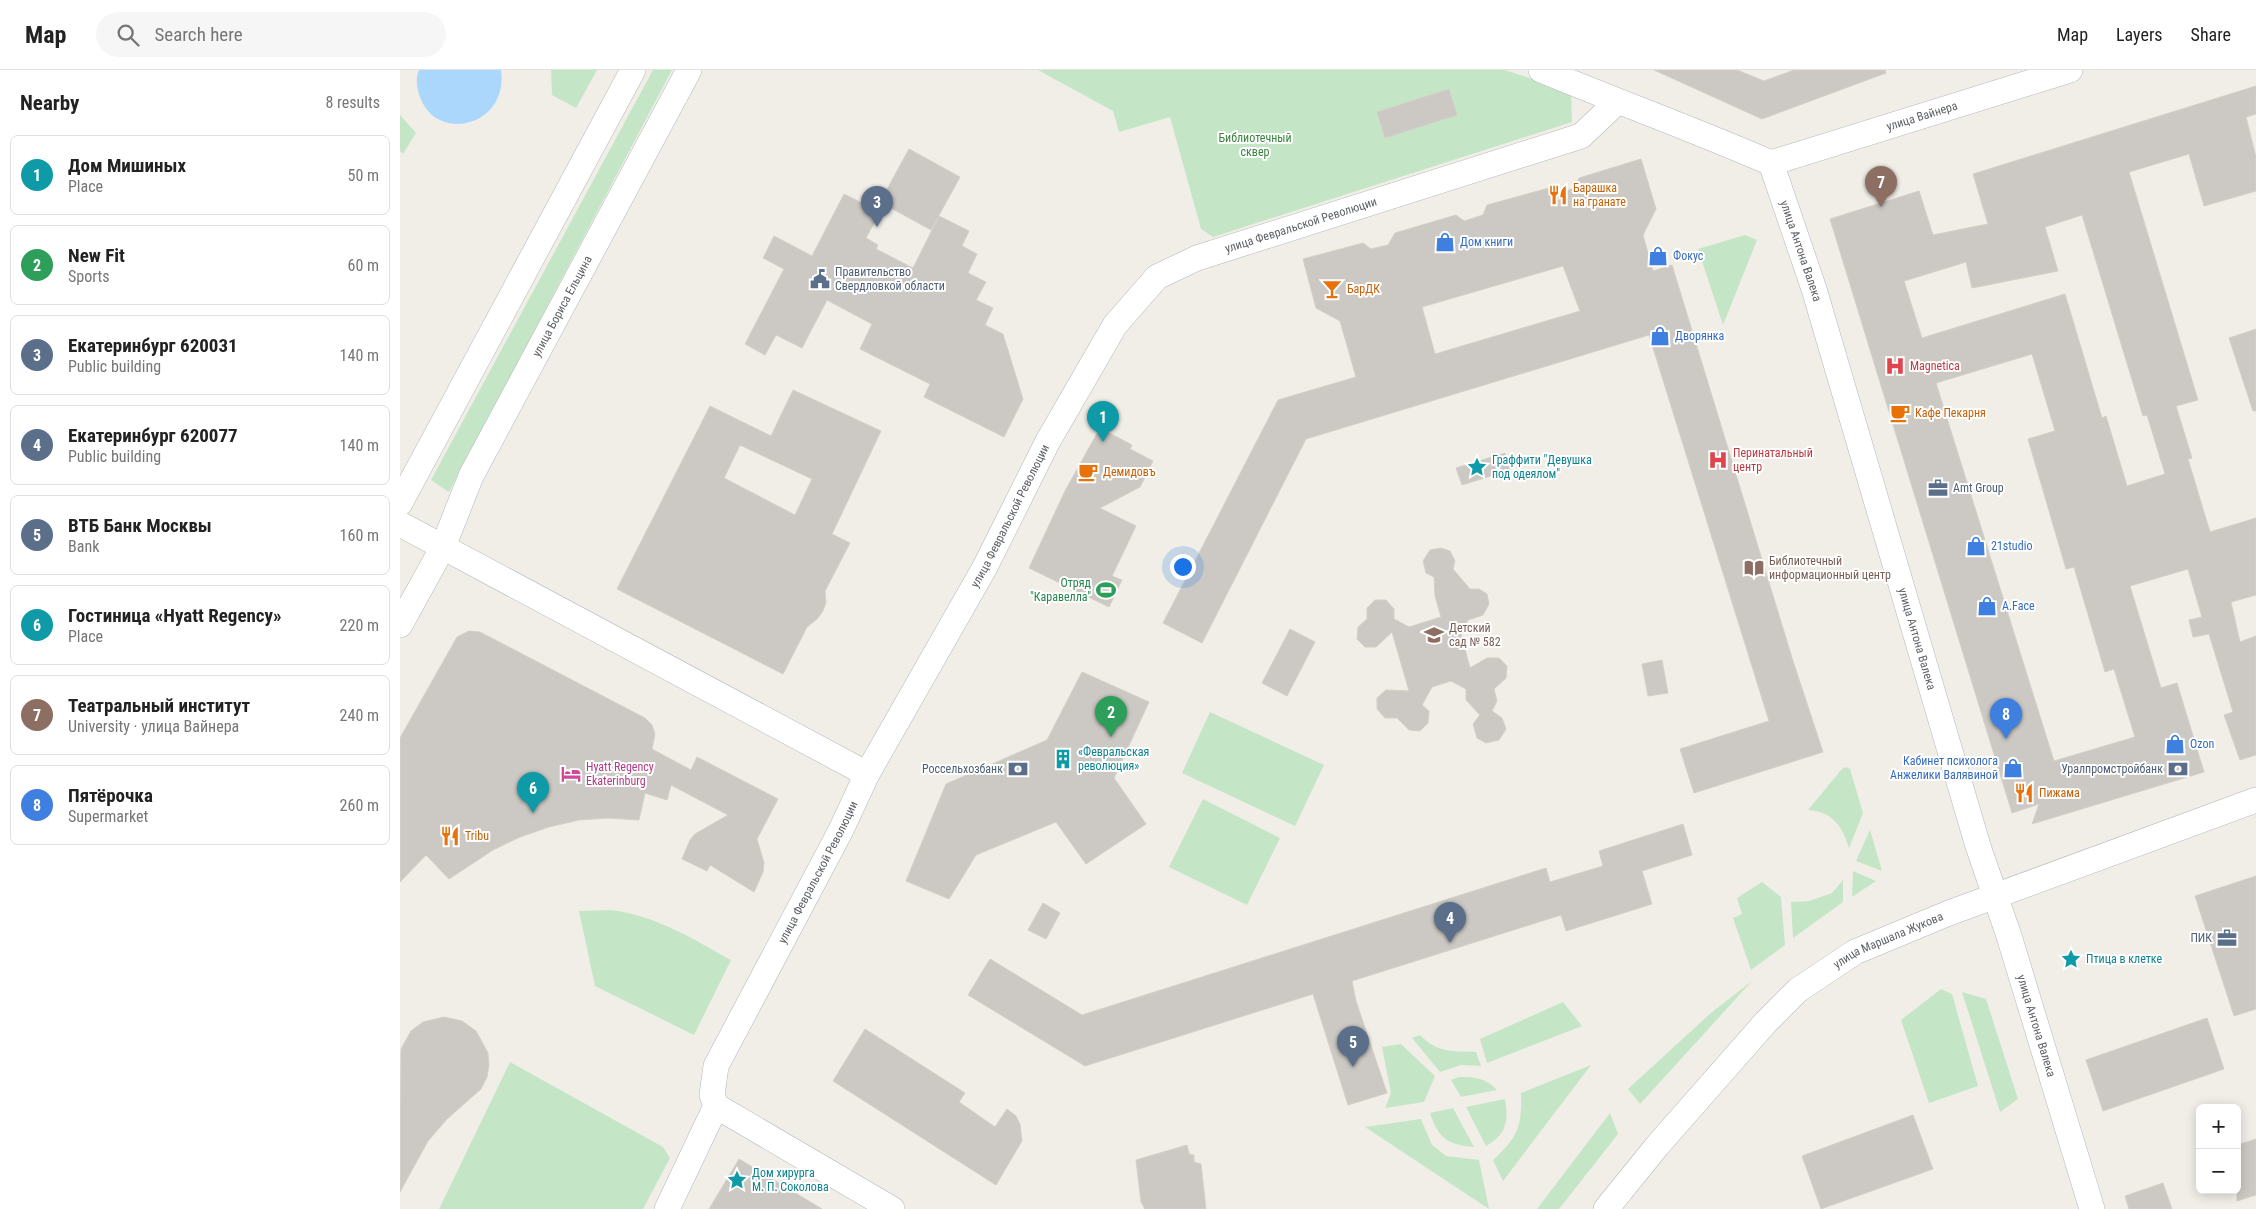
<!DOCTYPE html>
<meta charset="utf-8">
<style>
body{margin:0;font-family:"Roboto Condensed",sans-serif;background:#f6f6f6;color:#222}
.controls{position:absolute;right:15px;bottom:15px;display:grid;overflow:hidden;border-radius:8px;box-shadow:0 2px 12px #0003}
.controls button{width:45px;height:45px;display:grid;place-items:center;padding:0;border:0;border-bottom:1px solid #e0e0e0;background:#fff;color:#222;font:25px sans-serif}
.you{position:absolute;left:782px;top:496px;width:18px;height:18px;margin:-12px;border:4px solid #fff;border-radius:50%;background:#1a73e8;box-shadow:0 0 0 8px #1a73e833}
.badge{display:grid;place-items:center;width:32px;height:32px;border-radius:50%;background:#db2777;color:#fff;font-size:16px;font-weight:700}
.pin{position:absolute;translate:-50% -41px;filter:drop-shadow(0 1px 2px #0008)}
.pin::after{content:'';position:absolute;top:26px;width:18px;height:15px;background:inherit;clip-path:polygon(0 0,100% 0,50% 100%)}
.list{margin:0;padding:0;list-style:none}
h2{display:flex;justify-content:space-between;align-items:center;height:65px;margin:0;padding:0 20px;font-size:21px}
h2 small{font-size:16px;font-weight:400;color:#767676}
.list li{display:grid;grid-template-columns:32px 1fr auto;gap:15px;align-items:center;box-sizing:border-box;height:80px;margin:0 10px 10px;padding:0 10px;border:1px solid #e0e0e0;border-radius:8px}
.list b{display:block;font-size:19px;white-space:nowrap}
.list p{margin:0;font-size:16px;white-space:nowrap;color:#767676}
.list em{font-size:16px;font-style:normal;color:#767676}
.icon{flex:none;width:28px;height:28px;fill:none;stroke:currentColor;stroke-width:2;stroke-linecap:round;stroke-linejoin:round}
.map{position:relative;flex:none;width:1856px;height:1139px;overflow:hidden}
header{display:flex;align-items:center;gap:30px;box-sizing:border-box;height:70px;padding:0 25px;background:#fff;border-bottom:1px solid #e0e0e0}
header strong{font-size:24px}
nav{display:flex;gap:28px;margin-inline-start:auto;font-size:18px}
.search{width:350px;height:45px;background:#f6f6f6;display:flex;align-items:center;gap:12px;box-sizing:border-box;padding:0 18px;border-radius:28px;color:#767676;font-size:19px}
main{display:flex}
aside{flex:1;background:#fff}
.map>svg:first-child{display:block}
.green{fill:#c5e6c6}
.water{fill:#abd7fc}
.building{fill:#ccc9c4;stroke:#d5d0c6;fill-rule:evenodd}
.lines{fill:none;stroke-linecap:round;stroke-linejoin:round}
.minor-casing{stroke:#b4b7bb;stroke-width:26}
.minor{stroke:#fff;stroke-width:25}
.labels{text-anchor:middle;stroke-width:4;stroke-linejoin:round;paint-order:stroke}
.street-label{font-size:12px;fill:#5e6267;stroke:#fff}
.park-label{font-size:12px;fill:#39843e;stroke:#fff}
.food-label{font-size:12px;fill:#c56008;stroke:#fff;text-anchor:start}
.shop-label{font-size:12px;fill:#366cbe;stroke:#fff;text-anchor:start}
.service-label{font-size:12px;fill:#4e5e75;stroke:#fff;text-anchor:end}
.health-label{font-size:12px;fill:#be3a42;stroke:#fff;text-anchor:start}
.culture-label{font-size:12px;fill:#0d838f;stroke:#fff;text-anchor:start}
.education-label{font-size:12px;fill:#785e54;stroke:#fff;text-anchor:start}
.leisure-label{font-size:12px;fill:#27864d;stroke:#fff;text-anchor:end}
.hotel-label{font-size:12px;fill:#b23c85;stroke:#fff;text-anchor:start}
</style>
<header>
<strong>Map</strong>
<div class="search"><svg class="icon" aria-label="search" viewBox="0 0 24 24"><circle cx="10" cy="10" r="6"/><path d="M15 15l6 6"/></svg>Search here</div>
<nav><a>Map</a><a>Layers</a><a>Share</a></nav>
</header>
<main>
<aside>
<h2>Nearby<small>8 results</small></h2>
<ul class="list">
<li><span class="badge" style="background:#0f9aa8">1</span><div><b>Дом Мишиных</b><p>Place</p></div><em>50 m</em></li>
<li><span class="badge" style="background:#2e9e5b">2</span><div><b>New Fit</b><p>Sports</p></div><em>60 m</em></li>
<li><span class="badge" style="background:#5c6f8a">3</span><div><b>Екатеринбург 620031</b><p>Public building</p></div><em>140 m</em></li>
<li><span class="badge" style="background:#5c6f8a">4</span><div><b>Екатеринбург 620077</b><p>Public building</p></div><em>140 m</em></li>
<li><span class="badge" style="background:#5c6f8a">5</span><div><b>ВТБ Банк Москвы</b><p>Bank</p></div><em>160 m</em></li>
<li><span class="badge" style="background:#0f9aa8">6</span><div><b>Гостиница «Hyatt Regency»</b><p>Place</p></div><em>220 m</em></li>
<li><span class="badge" style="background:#8d6e63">7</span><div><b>Театральный институт</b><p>University · улица Вайнера</p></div><em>240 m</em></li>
<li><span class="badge" style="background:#3f7fe0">8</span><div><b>Пятёрочка</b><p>Supermarket</p></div><em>260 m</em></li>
</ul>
</aside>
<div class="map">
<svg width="1856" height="1139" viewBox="0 0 1856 1139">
<rect width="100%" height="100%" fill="#f0eee7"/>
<path class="green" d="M151 0H197L176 38 152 25Z
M253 0H272L49 422 31 410Z
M638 0H1105L1171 22 1172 52 813 167 801 159 770 47 719 62 713 41Z
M0 45 16 63 3 84 0 81Z
M1345 165 1357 170 1323 255 1298 179Z
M810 642 924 695 895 756 782 703Z
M1446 697 1450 699 1463 743 1449 778C1442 756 1433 742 1408 740L1442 699Z
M803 729 880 768 847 835 769 797Z
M1470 760 1482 801 1456 791Z
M1453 801 1476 811 1452 827Z
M1443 810V832L1393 868 1391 832 1409 831 1432 823Z
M1362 812 1381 827 1385 875 1351 900 1333 848 1342 844 1337 828Z
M211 840C257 846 291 868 331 890L294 965 195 916 179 841Z
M1352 911 1240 1034 1228 1019 1312 942Z
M1541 919 1552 924 1578 1016 1529 1033 1501 950Z
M1562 922 1586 929 1618 1029 1600 1042Z
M1163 932 1182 956 1087 993 1080 969Z
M1020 965C1037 983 1052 981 1076 982L1081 996 1061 995 1040 1002 1012 968Z
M1001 974 1035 1006 1024 1032 985 1038 991 1023 982 977Z
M110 992 263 1077 270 1088 243 1139H39Z
M1191 995 1103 1111 1093 1090C1118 1067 1122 1057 1121 1023Z
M1059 1007C1075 1007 1086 1008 1097 1020L1061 1027 1051 1010Z
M1105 1029C1109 1051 1106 1065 1086 1076L1066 1037Z
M1053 1038 1074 1077C1048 1075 1038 1068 1030 1043Z
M1210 1043 1218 1064 1159 1139H1137Z
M1021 1049 1032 1075 1046 1086 1079 1090 1089 1139 965 1057Z"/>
<path class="water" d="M19 0H101C109 56 37 74 20 27 17 18 15 9 19 0Z"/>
<path class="building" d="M1254 0H1337L1364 11 1394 0H1485L1486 3 1362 49Z
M1856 16V44L1846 47 1856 87V121L1804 136 1789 84 1729 102 1798 330 1776 336 1792 388 1788 389 1810 462 1856 448V525L1831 532 1840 572 1856 566V685L1840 690 1824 645 1833 642 1809 564 1793 567 1789 550 1802 547 1788 499 1730 516 1761 618 1777 613 1804 702 1632 754 1639 734 1612 743 1430 149 1519 121 1533 165 1588 154 1573 104ZM1682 145 1743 346 1747 345 1765 404 1727 416 1706 346 1702 348 1665 224 1522 268 1504 211 1566 192 1572 218 1658 201 1645 157ZM1632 284 1655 361 1628 369 1666 499 1674 497 1705 602 1714 599 1735 667 1654 691 1536 313Z
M1049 19 1057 45 985 68 977 42Z
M509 79 560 107 531 160 480 132Z
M1241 89 1256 139 1243 165 1253 201 1272 195 1393 591 1423 682 1294 723 1280 679 1369 651 1249 265 906 369 802 573 763 553 878 330 956 307 940 251 916 238 903 189 963 173 971 179 988 175 995 163 1056 145 1064 151 1083 145 1087 135 1149 118 1158 123 1175 118 1179 108ZM1163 196 1180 241 1035 284 1022 237Z
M444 124 480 142 466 168 478 175 476 179 513 198 539 146 569 161 562 176 577 184 568 203 586 212 576 230 593 238 585 255 603 264 623 329 604 367 524 327 530 314 460 279 472 254 427 230 402 278 376 265 365 285 345 274 384 199 363 188 374 166 412 186Z
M1856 259V341H1853L1829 268Z
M393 320 481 361 432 464 450 473 425 521 426 532 423 541 417 549 407 557 383 604 217 519 310 336 371 366ZM340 375 412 409 395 445 324 408Z
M700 358 732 375 730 379 753 391 740 417 700 438 736 456 712 506 722 510 709 537 629 498 665 421Z
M1105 383 1110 400 1062 415 1056 398Z
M1041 478 1050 481 1055 491 1053 499 1070 519H1079L1087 524 1089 534 1083 545 1068 550 1061 564 1070 598 1087 588H1099L1107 596 1106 608 1094 619 1097 631 1092 641 1102 648 1106 659 1099 670 1086 673 1077 668 1073 654 1080 645 1066 630V619L1051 611 1032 617 1022 635 1029 641 1028 653 1020 661 1009 660 997 648H985L977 639V628L986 620 1009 621 992 562 976 577H965L957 569 958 557 967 549V538L975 530H986L994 539V549L1009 557 1041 547 1035 526 1034 507 1026 503 1023 491 1030 480Z
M890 559 915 572 887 626 862 613Z
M69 561 80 562 245 648 252 655 255 664 252 679 291 700 297 687 378 729 357 769 364 793 363 802 354 822 310 795 307 801 282 789 290 770 295 764 328 745 271 715 267 730 245 723 239 750 208 748 179 750 149 757 120 767 93 780 49 809 26 785 0 812V668L57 567Z
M1262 590 1268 623 1248 626 1242 594Z
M682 602 749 632 714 708 746 754 686 794 656 752 576 785 549 829 506 811 546 714 647 670Z
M1283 754 1292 785 1242 801 1252 834 1166 861 1161 845 952 911 956 931 987 1023 948 1035 913 924 685 996 568 925 590 889 682 945 1146 798 1150 812 1203 796 1199 781Z
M1856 806V939L1834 946 1795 826Z
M643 833 660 843 646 869 628 860Z
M44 947 62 951 76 961 88 983 89 995 87 1007 81 1019 47 1049 28 1071 0 1122 1 979 11 961 23 952Z
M1807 948 1824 999 1703 1041 1686 990Z
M465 959 565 1023 559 1032 595 1057 607 1039 616 1046 620 1054 622 1071 596 1115 433 1011Z
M1513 1045 1533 1099 1421 1139 1402 1086Z
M1856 1069V1125L1837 1131V1075Z
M787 1075 789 1084 794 1085V1092L801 1094 806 1139H745L741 1132 736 1090Z
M339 1089 422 1139H309Z
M1763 1113 1772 1139H1729L1725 1126Z"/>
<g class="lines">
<defs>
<g id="minor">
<path id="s1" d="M1141 0C1218 32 1295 60 1371 93L1414 219 1578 776 1609 866 1692 1139"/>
<path id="s2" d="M1371 93 1670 0"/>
<path d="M0 433 233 0"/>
<path d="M0 454 467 704"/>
<path id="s3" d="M0 555 43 477 71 406 289 0"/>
<path d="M316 1036 492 1139"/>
<path id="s4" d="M267 1139 316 1036 312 1025 316 996 441 760 467 704 585 497 648 371 715 255 757 207 797 188 1181 66 1217 32"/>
<path id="s5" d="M1206 1139 1257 1076 1366 952 1398 920 1455 882 1549 843 1856 730"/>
</g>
</defs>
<use href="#minor" class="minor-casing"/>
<use href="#minor" class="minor"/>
</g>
<defs>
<symbol id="restaurant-bare" viewBox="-9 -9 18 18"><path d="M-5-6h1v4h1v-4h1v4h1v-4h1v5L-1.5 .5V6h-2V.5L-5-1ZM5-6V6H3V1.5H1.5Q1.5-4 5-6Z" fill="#e8710a" stroke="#fff" stroke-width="2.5" paint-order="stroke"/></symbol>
<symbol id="shop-bare" viewBox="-9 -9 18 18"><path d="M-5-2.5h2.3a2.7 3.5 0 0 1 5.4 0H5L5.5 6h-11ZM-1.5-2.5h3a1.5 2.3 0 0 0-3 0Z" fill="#3f7fe0" stroke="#fff" stroke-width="2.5" paint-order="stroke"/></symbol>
<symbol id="civic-bare" viewBox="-9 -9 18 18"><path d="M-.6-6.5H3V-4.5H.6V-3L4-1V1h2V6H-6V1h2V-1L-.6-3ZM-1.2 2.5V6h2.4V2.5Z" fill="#5c6f8a" stroke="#fff" stroke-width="2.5" paint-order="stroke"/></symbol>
<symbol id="bar-bare" viewBox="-9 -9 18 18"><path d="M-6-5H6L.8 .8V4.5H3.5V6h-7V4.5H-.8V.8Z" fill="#e8710a" stroke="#fff" stroke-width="2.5" paint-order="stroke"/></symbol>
<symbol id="hospital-bare" viewBox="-9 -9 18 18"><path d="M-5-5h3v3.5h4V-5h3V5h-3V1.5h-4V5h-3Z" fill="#e0444e" stroke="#fff" stroke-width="2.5" paint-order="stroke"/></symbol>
<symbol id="cafe-bare" viewBox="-9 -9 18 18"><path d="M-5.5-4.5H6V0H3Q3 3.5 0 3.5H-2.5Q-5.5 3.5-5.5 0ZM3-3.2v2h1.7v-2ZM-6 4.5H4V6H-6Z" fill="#e8710a" stroke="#fff" stroke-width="2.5" paint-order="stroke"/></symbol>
<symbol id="sight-bare" viewBox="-9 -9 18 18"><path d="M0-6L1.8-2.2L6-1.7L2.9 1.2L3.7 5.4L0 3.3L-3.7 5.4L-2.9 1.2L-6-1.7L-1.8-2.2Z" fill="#0f9aa8" stroke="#fff" stroke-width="2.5" paint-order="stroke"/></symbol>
<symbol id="office-bare" viewBox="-9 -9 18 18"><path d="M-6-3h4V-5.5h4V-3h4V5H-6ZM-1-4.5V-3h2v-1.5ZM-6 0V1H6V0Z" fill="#5c6f8a" stroke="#fff" stroke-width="2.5" paint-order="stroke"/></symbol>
<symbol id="library-bare" viewBox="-9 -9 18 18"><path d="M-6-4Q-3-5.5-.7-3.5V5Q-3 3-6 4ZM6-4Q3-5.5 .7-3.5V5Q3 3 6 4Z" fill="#8d6e63" stroke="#fff" stroke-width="2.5" paint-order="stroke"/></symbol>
<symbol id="stadium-bare" viewBox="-9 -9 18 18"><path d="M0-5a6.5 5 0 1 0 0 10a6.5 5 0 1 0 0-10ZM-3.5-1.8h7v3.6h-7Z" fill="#2e9e5b" stroke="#fff" stroke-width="2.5" paint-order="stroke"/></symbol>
<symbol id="school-bare" viewBox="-9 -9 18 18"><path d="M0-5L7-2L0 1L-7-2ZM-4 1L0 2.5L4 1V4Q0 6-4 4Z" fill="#8d6e63" stroke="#fff" stroke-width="2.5" paint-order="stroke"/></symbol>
<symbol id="building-bare" viewBox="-9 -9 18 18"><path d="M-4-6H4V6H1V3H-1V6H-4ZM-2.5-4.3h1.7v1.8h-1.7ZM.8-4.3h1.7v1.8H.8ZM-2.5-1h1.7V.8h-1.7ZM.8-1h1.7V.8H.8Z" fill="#0f9aa8" stroke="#fff" stroke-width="2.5" paint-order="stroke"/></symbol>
<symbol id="bank-bare" viewBox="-9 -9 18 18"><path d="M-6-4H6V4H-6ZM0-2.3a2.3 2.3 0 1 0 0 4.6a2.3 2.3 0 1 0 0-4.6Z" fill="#5c6f8a" stroke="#fff" stroke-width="2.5" paint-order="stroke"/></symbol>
<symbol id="hotel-bare" viewBox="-9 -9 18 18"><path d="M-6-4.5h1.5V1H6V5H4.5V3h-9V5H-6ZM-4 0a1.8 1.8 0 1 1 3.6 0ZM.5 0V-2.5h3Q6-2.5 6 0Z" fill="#d1479c" stroke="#fff" stroke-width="2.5" paint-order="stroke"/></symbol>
</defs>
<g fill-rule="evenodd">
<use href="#restaurant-bare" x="1144" y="111" width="28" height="28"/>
<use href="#shop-bare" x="1031" y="158" width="28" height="28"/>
<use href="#shop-bare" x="1244" y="172" width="28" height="28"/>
<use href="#civic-bare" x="406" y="195" width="28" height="28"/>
<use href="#bar-bare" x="918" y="205" width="28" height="28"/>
<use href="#shop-bare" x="1246" y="252" width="28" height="28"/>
<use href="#hospital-bare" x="1481" y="282" width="28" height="28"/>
<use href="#cafe-bare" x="1486" y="329" width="28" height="28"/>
<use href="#hospital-bare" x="1304" y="376" width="28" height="28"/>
<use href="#sight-bare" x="1063" y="383" width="28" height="28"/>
<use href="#cafe-bare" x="674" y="388" width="28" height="28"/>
<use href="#office-bare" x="1524" y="404" width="28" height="28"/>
<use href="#shop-bare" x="1562" y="462" width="28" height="28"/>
<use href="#library-bare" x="1340" y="484" width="28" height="28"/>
<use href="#stadium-bare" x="692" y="506" width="28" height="28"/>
<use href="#shop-bare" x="1573" y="522" width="28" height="28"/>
<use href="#school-bare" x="1020" y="551" width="28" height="28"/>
<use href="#shop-bare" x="1761" y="660" width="28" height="28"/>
<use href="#building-bare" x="649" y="675" width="28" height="28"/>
<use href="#shop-bare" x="1599" y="684" width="28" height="28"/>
<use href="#bank-bare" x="604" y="685" width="28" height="28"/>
<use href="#bank-bare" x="1764" y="685" width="28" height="28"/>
<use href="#hotel-bare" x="157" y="690" width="28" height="28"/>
<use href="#restaurant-bare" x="1610" y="709" width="28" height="28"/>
<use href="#restaurant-bare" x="36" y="752" width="28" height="28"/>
<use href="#office-bare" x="1813" y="854" width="28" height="28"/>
<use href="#sight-bare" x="1657" y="875" width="28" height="28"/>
<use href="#sight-bare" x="323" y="1096" width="28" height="28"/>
</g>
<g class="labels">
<g class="street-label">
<text dy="4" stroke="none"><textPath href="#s2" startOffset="158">улица Вайнера</textPath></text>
<text dy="4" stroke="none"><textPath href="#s4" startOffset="1214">улица Февральской Революции</textPath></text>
<text dy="4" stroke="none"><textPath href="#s1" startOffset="341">улица Антона Валека</textPath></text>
<text dy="4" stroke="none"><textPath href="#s3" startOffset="358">улица Бориса Ельцина</textPath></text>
<text dy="4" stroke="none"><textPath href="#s4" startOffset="779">улица Февральской Революции</textPath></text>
<text dy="4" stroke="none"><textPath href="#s1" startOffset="746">улица Антона Валека</textPath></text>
<text dy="4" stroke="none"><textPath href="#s4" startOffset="374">улица Февральской Революции</textPath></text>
<text dy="4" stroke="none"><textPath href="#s5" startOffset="395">улица Маршала Жукова</textPath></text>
<text dy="4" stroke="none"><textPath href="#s1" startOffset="1151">улица Антона Валека</textPath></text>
</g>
<g class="park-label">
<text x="855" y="72">Библиотечный<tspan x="855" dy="14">сквер</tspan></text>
</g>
<g class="food-label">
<text x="1173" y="122">Барашка<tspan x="1173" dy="14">на гранате</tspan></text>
<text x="947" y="223">БарДК</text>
<text x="1515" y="347">Кафе Пекарня</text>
<text x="703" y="406">Демидовъ</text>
<text x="1639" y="727">Пижама</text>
<text x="65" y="770">Tribu</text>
</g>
<g class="shop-label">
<text x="1060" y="176">Дом книги</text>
<text x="1273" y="190">Фокус</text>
<text x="1275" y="270">Дворянка</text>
<text x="1591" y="480">21studio</text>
<text x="1602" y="540">А.Face</text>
<text x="1790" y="678">Ozon</text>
<text x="1598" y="695" text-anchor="end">Кабинет психолога<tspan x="1598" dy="14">Анжелики Валявиной</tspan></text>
</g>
<g class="service-label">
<text x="435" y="206" text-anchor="start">Правительство<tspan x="435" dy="14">Свердловкой области</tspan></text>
<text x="1553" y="422" text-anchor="start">Аmt Group</text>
<text x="603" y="703">Россельхозбанк</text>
<text x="1763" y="703">Уралпромстройбанк</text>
<text x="1812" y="872">ПИК</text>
</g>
<g class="health-label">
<text x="1510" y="300">Magnetica</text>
<text x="1333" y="387">Перинатальный<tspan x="1333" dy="14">центр</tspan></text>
</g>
<g class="culture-label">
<text x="1092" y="394">Граффити "Девушка<tspan x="1092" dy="14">под одеялом"</tspan></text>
<text x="678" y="686">«Февральская<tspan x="678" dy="14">революция»</tspan></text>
<text x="1686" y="893">Птица в клетке</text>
<text x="352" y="1107">Дом хирурга<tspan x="352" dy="14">М. П. Соколова</tspan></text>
</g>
<g class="education-label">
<text x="1369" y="495">Библиотечный<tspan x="1369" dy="14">информационный центр</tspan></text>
<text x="1049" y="562">Детский<tspan x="1049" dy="14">сад № 582</tspan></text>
</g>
<g class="leisure-label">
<text x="691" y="517">Отряд<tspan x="691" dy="14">"Каравелла"</tspan></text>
</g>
<g class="hotel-label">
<text x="186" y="701">Hyatt Regency<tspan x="186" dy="14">Ekaterinburg</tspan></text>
</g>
</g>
</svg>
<div class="controls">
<button>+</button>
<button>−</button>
</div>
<div class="you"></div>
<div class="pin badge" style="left:703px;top:372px;background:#0f9aa8">1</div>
<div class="pin badge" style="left:711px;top:667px;background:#2e9e5b">2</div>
<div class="pin badge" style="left:477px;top:157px;background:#5c6f8a">3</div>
<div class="pin badge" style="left:1050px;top:873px;background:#5c6f8a">4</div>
<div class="pin badge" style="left:953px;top:997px;background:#5c6f8a">5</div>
<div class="pin badge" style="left:133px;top:743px;background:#0f9aa8">6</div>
<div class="pin badge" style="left:1481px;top:137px;background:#8d6e63">7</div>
<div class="pin badge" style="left:1606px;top:669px;background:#3f7fe0">8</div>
</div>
</main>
